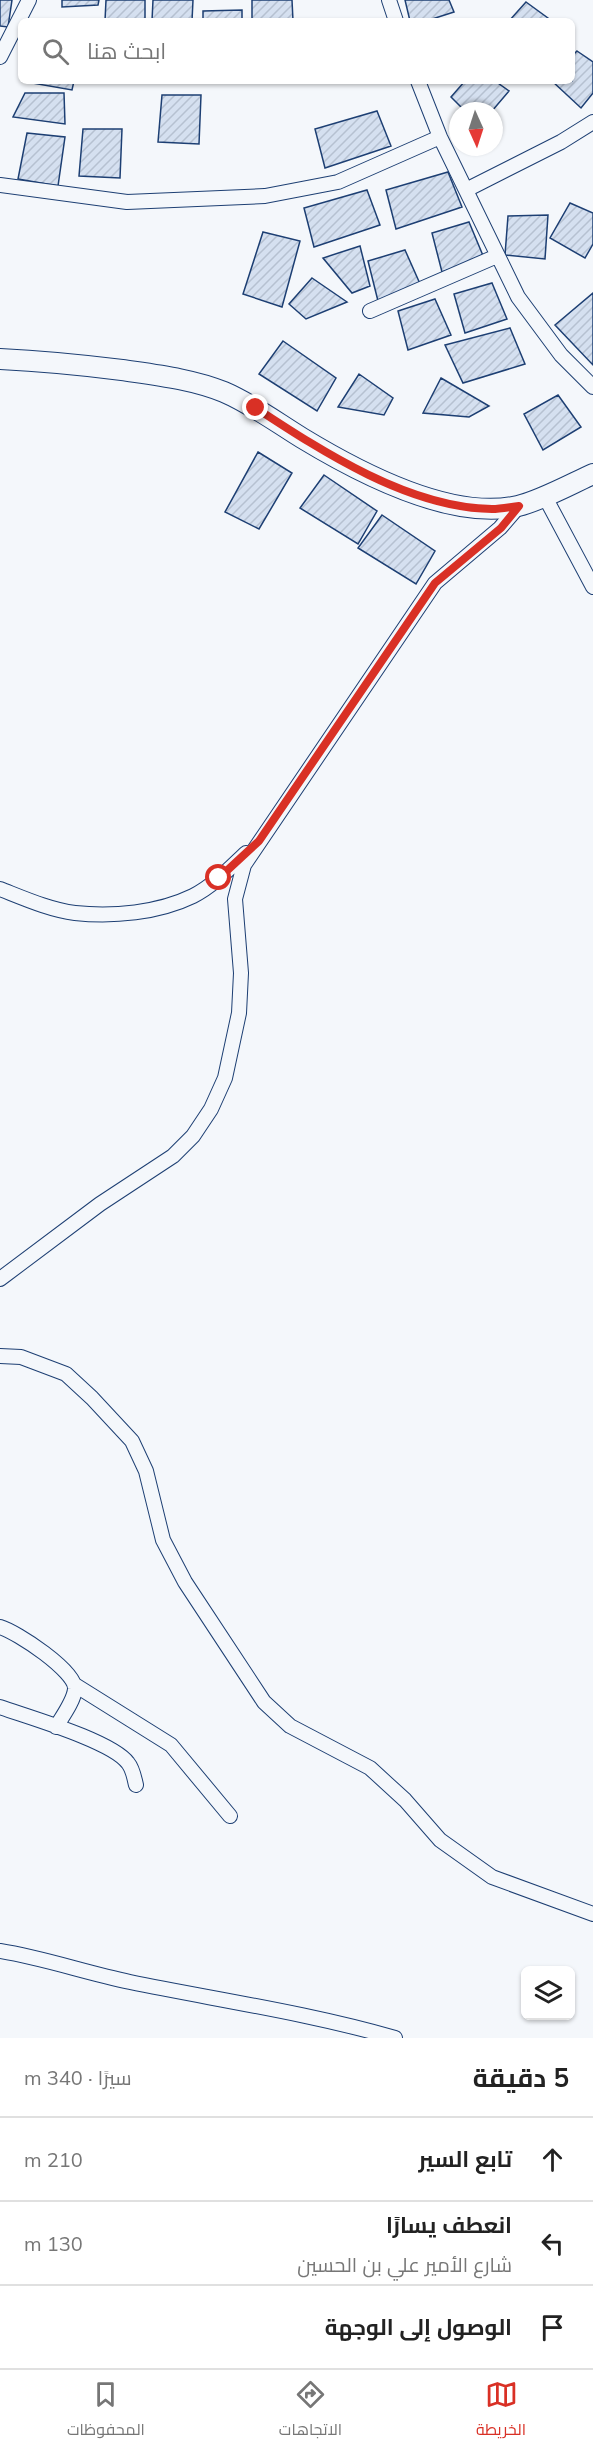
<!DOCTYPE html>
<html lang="ar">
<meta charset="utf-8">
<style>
body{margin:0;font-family:Mulish,Cairo,sans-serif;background:#f2f2f2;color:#222;direction:rtl}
.controls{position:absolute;right:18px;bottom:18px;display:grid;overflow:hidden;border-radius:9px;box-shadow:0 2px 4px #0004}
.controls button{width:54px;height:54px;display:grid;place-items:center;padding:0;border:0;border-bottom:2px solid #e0e0e0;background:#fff;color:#222;font:30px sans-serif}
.compass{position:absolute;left:449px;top:102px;width:54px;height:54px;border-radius:50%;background:#fff;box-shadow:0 2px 4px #0004;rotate:177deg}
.stop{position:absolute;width:18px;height:18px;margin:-14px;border:4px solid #d93025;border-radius:50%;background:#fff}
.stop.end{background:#d93025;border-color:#fff;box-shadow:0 2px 6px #0008}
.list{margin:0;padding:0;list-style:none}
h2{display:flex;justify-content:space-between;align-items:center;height:78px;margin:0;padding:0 24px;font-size:26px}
h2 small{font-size:20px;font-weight:400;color:#767676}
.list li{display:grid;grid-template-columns:39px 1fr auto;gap:18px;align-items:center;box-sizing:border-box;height:84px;padding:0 24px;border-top:2px solid #e0e0e0}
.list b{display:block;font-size:22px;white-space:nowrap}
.list p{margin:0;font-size:20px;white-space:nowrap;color:#767676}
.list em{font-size:20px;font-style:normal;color:#767676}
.icon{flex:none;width:33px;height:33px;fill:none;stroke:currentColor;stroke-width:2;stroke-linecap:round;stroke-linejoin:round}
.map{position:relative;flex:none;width:593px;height:2038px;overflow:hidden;direction:ltr}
.search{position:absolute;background:#fff;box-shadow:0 2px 4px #0004;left:18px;right:18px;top:18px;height:66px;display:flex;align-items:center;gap:15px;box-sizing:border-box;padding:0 21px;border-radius:9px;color:#767676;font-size:22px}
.sheet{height:330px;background:#fff}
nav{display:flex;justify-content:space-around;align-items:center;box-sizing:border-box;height:84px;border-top:2px solid #e0e0e0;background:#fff;font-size:16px;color:#767676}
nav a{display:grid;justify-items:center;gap:3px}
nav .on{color:#d93025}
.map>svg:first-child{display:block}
.building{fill:url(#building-hatch);stroke:#1d3f73;stroke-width:1.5}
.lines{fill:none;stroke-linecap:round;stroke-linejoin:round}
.street-casing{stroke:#1d3f73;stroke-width:16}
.secondary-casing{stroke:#1d3f73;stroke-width:22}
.street{stroke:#f4f7fb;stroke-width:14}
.secondary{stroke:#f4f7fb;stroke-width:20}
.route{stroke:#d93025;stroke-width:8}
</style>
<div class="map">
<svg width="593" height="2038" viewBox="0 0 593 2038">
<defs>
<pattern id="building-hatch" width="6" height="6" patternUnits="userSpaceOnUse" patternTransform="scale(1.5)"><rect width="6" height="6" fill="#d5e0f0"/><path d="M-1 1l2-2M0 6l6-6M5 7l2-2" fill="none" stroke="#b6c1d1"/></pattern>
</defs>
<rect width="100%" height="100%" fill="#f4f7fb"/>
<path class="building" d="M0 0H12L8 27 0 26Z
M62 0H99L98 5 62 7Z
M106 0H145V21H105Z
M153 0H193L192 21H152Z
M252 0H292L293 21H252Z
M405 0H449L454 12 426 21H410Z
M526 2 552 21H509Z
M242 10V21H203V11Z
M577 51 593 62V93L581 108 552 81H572V56Z
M33 81H74L72 90 32 83Z
M465 81H495L509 91 492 111H465L451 97Z
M25 93H64L65 124 13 117Z
M162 95H201L199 144 158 142Z
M377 111 391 146 325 168 315 129Z
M83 129H122L120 178 79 176Z
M27 133 65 137 58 186 18 179Z
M448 172 462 207 396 229 386 190Z
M367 190 380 225 314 247 304 208Z
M570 203 593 213V244L585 258 550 238Z
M548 215 545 259 505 255 508 216Z
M469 222 484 258 442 272 432 233Z
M263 232 300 241 282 307 243 294Z
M360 246 370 286 352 293 323 258Z
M405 250 421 286 378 301 368 261Z
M312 278 347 302 306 319 289 304Z
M492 283 507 319 465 333 454 294Z
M593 293V365L555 325Z
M435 299 451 335 408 350 398 311Z
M510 328 525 364 463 383 445 345Z
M283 341 336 378 317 411 259 374Z
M359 374 393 398 384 415 338 407Z
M441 378 489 406 469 417 423 413Z
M558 395 581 427 543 450 524 414Z
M258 452 292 473 259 529 225 512Z
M324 475 377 511 358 544 300 508Z
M382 515 435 551 416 584 358 548Z"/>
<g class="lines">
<defs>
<path id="street" d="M389 0 396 21
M0 57 29 0
M418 81 440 137 518 297 561 355 593 387
M0 185 127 202 265 196 338 182 440 137
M466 190 561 142 593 122
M370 311 497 256
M544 495 593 587
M0 889C23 898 50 910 75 913 113 917 158 913 193 896 213 886 230 868 246 853
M0 1279 100 1204 173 1156 193 1136 211 1109 225 1078 239 1013 241 973 235 899 244 865 435 583 500 528 519 506
M0 1356 21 1357 66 1374 92 1398 132 1441 146 1471 163 1540 185 1582 264 1702 290 1726 370 1768 405 1800 440 1840 492 1877 593 1914
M0 1627C17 1632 76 1671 75 1689 74 1701 62 1717 56 1727
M75 1685 171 1745 230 1816
M0 1707C28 1717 112 1741 128 1763 133 1769 134 1777 136 1785
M0 1951C44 1958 86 1973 130 1982 218 2000 308 2013 395 2038"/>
<path id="secondary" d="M0 359C41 361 82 365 122 370 156 375 192 379 224 392 252 404 276 422 302 438 358 472 451 521 518 506 540 501 571 484 593 474"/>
</defs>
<use href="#street" class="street-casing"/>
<use href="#secondary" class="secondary-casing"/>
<use href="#street" class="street"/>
<use href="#secondary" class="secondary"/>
</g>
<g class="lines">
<path class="route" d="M219 878 259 841 435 583 501 528 519 506C510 507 501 509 492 509 409 508 323 452 256 408"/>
</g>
</svg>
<div class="controls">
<button><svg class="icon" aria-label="layers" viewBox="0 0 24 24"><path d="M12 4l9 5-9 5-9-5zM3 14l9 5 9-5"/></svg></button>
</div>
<svg class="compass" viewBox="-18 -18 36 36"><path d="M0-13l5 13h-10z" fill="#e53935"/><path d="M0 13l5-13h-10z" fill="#767676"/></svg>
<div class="stop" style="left:219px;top:878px"></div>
<div class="stop end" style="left:256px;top:408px"></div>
<div class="search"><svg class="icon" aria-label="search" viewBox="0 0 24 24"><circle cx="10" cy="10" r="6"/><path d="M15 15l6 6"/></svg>ابحث هنا</div>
</div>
<section class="sheet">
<h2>5 دقيقة<small>سيرًا · 340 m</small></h2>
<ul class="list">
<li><svg class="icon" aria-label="ahead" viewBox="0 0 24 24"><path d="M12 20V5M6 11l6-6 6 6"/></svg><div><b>تابع السير</b></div><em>210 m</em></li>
<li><svg class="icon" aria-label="left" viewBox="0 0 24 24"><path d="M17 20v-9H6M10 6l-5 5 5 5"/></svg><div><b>انعطف يسارًا</b><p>شارع الأمير علي بن الحسين</p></div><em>130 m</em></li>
<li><svg class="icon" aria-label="arrive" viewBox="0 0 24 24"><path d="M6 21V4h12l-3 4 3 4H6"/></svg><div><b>الوصول إلى الوجهة</b></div></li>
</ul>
</section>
<nav>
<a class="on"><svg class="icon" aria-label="map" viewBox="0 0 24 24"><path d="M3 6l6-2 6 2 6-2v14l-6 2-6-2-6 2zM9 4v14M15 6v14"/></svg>الخريطة</a>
<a><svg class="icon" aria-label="directions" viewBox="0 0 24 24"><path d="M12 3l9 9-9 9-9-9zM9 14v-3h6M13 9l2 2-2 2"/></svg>الاتجاهات</a>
<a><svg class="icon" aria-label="saved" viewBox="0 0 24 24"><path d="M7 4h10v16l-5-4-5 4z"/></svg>المحفوظات</a>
</nav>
